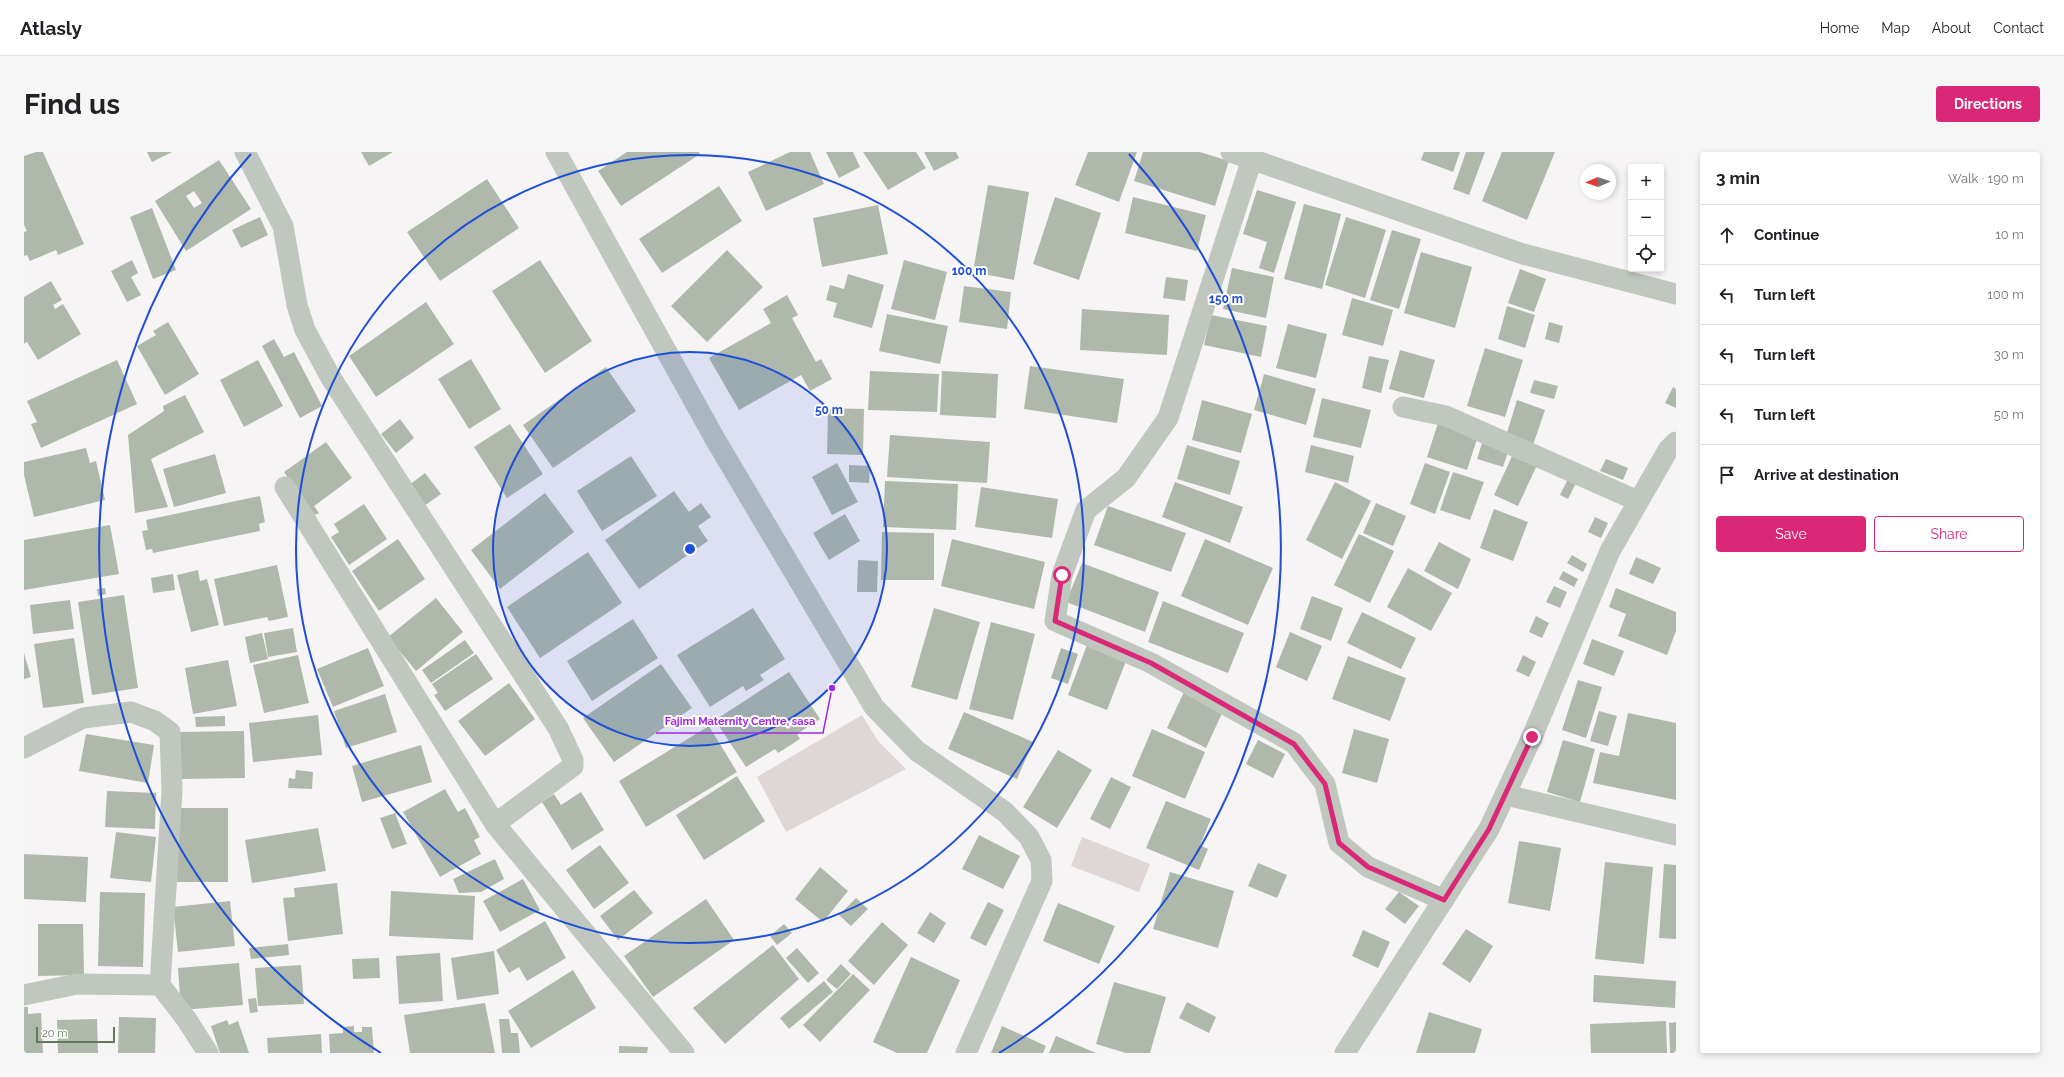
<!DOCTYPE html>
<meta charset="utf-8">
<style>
body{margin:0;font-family:Raleway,sans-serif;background:#f6f6f6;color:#202124}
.controls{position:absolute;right:12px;top:12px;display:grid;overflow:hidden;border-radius:4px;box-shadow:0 2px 6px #0003}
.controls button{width:36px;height:36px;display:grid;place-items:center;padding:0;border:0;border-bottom:1px solid #e0e0e0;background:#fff;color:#202124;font:20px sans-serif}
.compass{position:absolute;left:1556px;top:12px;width:36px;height:36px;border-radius:50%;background:#fff;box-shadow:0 2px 6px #0003;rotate:268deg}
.scale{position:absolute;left:12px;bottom:10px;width:79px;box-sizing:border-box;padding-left:4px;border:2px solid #62795e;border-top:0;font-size:11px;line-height:14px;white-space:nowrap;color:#62795e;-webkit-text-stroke:3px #fff;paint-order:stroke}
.stop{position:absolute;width:12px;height:12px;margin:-9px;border:3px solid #db2777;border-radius:50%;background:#fff}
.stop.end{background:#db2777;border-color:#fff;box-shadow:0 1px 4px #0008}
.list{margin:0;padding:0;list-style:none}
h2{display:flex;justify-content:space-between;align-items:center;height:52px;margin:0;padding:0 16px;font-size:17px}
h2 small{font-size:13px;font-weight:400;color:#757577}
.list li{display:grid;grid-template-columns:26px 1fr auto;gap:12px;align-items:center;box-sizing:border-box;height:60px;padding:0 16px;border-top:1px solid #e0e0e0}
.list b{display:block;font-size:15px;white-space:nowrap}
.list em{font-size:13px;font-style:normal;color:#757577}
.actions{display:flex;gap:8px;padding:12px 16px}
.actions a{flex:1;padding:9px 0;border:1px solid #db2777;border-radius:4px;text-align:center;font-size:14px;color:#db2777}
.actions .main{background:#db2777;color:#fff}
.icon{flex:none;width:22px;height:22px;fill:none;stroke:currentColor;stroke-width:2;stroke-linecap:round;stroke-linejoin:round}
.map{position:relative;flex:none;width:1652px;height:901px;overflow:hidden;border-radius:4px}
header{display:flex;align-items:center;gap:24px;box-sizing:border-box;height:56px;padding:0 20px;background:#fff;border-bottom:1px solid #e0e0e0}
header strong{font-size:19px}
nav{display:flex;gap:22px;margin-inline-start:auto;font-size:14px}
.intro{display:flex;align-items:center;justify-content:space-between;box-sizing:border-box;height:96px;padding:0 24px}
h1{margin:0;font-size:28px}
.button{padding:10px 18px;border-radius:4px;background:#db2777;color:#fff;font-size:14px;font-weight:700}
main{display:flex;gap:24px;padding:0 24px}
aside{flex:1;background:#fff;border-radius:4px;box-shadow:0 2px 6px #0003}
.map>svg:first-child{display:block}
.green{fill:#dfd6d6}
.building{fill:#aeb9ab;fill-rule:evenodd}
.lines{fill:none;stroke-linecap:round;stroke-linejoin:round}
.street{stroke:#bfc7be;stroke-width:21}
.route{stroke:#db2777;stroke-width:5}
.ring{fill:none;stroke:#1d4ed8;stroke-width:2}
.centre{fill:#1d4ed8;stroke:#fff;stroke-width:2}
.ring-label{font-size:12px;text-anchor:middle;font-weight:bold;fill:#1d4ed8;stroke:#fff;stroke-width:4;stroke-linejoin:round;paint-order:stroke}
.leader{fill:none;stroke:#a129e3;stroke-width:1.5}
.callout-dot{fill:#a129e3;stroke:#fff;stroke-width:1.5}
.callout-label{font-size:11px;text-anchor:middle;font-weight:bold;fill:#a129e3;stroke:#fff;stroke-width:4;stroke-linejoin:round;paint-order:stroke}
</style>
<header>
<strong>Atlasly</strong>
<nav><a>Home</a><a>Map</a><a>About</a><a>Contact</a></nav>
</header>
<div class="intro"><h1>Find us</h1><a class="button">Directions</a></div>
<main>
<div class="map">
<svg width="1652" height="901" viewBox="0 0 1652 901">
<rect width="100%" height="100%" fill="#f7f4f6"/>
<path class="green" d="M838 563 854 589 882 617 762 680 733 625Z
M1058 685 1126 712 1115 740 1047 714Z"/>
<path class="building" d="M12 0H19L60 92 34 103 32 98 6 109 3 103 0 104V80L3 79 0 73V4Z
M123 0H148L128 10Z
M337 0H369L345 14Z
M603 0H675L676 2 597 54 574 19Z
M766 0H786L800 32 742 59 724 20Z
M802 0H829L836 15 815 26Z
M839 0H892L902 16 864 38Z
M900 0H932L935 6 910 19Z
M1064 0H1113L1095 50 1051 33Z
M1119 0H1176L1205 9 1191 54 1110 29Z
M1400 0H1436L1429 20 1397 8Z
M1442 0H1461L1445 43 1429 37Z
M1478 0H1531L1503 68 1458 49Z
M195 8 227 57 162 99 131 49ZM170 39 178 51 170 56 162 44Z
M463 27 495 76 416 129 383 80Z
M964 33 1005 40 990 128 949 120Z
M695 34 718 69 638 121 615 87Z
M1233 38 1272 50 1250 121 1235 116 1243 90 1219 82Z
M1031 45 1077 61 1055 128 1009 112Z
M1109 45 1182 63 1173 99 1101 81Z
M1280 52 1317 62 1298 137 1260 127Z
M854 53 864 102 798 115 789 66Z
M128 56 152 118 129 127 106 65Z
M236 65 244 83 217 96 208 78Z
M1322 65 1362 78 1341 146 1301 133Z
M1368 78 1397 87 1375 157 1346 148Z
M703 98 739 135 683 190 647 154Z
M1397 100 1448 115 1431 176 1380 161Z
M108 108 114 121 107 125 117 143 103 150 87 119Z
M516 108 568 189 521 221 468 139Z
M880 108 923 120 911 168 867 157Z
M1208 116 1250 125 1242 166 1199 157Z
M1496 117 1522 127 1510 160 1484 151Z
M824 122 860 133 848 176 809 165 813 151 802 148 806 133 820 137Z
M1142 125 1164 128 1161 149 1139 146Z
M27 129 38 148 29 153 31 157 39 152 57 182 14 208 3 190 0 192V145Z
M940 134 987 140 983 177 935 170Z
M763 143 774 163 768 166 792 210 797 207 808 227 786 239 777 223 715 258 685 206 747 171 739 157Z
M1328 146 1369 158 1359 194 1318 183Z
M402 150 430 192 352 245 325 204Z
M1483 154 1511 163 1501 196 1474 187Z
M1058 157 1145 163 1143 203 1056 198Z
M863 162 924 174 916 212 855 199Z
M1187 163 1243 174 1237 205 1180 193Z
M144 170 175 222 141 243 113 194 132 183 129 179Z
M1525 170 1539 174 1535 191 1521 187Z
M1264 172 1303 182 1292 226 1252 216Z
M250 187 260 205 270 200 298 254 276 266 238 194Z
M1461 196 1499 208 1481 265 1443 254Z
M1376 198 1411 208 1400 246 1365 237Z
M1345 204 1365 208 1357 241 1338 236Z
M447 207 477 257 445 277 414 227Z
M93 208 113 252 17 296 7 272 13 270 3 249Z
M234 208 259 254 220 275 196 228Z
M1006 214 1100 227 1093 271 1000 257Z
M582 215 612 259 529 316 499 273Z
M846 219 915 222 913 260 844 258Z
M918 219 974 222 972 266 916 263Z
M1240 222 1292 237 1282 273 1230 258Z
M1510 228 1534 234 1530 247 1506 241Z
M1649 235 1652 237V256L1641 251Z
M161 243 180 280 127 307 144 355 111 361 104 283 140 259 139 254Z
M1298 246 1347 258 1337 296 1289 285Z
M1178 248 1228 262 1217 301 1168 288Z
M1493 248 1521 258 1509 293 1482 284Z
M804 256 840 257 839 303 803 302Z
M376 267 390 286 372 301 357 282Z
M1414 271 1454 284 1443 318 1403 305Z
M486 272 519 322 483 346 450 295Z
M866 283 966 290 963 331 863 325Z
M1460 285 1486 294 1479 315 1453 307Z
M302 290 328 326 290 354 295 361 291 363 260 320Z
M1163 293 1216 309 1206 343 1153 327Z
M1287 293 1330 304 1324 331 1281 320Z
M62 296 66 311 72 309 81 348 10 365 0 323V310Z
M1490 300 1514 311 1494 354 1470 343Z
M191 302 202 341 150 355 139 317Z
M607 304 633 344 578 379 553 339Z
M1582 307 1604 316 1599 328 1576 319Z
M813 311 834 350 808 363 788 325Z
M1401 311 1426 320 1411 362 1386 352Z
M825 313 846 314 845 331 825 330Z
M1429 320 1460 330 1446 368 1416 358Z
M401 321 417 342 400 354 384 334Z
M1544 327 1552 331 1544 347 1536 343Z
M861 329 934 332 932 378 859 375Z
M1151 330 1219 355 1206 391 1138 365Z
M1311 330 1347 349 1318 407 1282 388Z
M957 335 1034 347 1028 386 951 375Z
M650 339 665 360 677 351 687 365 674 374 684 389 615 437 581 388Z
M521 341 550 380 476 437 447 398Z
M236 344 241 370 235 372 236 379 129 401 128 397 122 398 118 379 124 378 122 368Z
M1352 351 1382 364 1369 394 1339 381Z
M340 352 363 387 325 413 307 385 315 380 310 372Z
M1084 354 1162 381 1147 420 1070 393Z
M1470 357 1504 370 1489 409 1456 396Z
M821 362 836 389 805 408 789 381Z
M1571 365 1584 371 1577 386 1564 380Z
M86 373 95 422 0 438V388Z
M858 380 910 381V428H857Z
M1335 382 1370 399 1346 451 1310 433Z
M374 387 401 427 355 459 328 419Z
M928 387 1021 410 1010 457 917 434Z
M1181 387 1249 416 1224 473 1157 444Z
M1415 390 1447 407 1434 437 1400 419Z
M564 400 598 451 516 506 483 455Z
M1548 403 1563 412 1559 420 1543 411Z
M1612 405 1637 416 1629 432 1605 422Z
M834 408 854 409 853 440H833Z
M1058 411 1135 440 1121 480 1042 450Z
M253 413 264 465 245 469 243 465 200 474 190 427Z
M1384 416 1428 441 1407 479 1363 455Z
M174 418 176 429 183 427 195 473 167 480 153 423Z
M1539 419 1554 427 1550 435 1535 427Z
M149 422 151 438 129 441 127 426Z
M1530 434 1543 440 1536 456 1522 450Z
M81 436 82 442 74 444 73 437Z
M1592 436 1652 460V479L1643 503 1594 484 1602 462 1585 455Z
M100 443 114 536 68 543 54 450Z
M1288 444 1319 456 1307 489 1276 477Z
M412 446 439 480 392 519 364 485Z
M46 448 50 477 9 482 6 453Z
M1139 449 1220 481 1204 521 1124 490Z
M729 456 761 507 736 523 740 528 722 539 719 534 686 555 653 503Z
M910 456 956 470 933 548 887 535Z
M1338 460 1392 486 1377 517 1323 491Z
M1512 464 1525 471 1518 486 1505 480Z
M609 467 634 506 568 549 543 509Z
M967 470 1011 482 989 568 945 557Z
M269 476 273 500 244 505 240 481Z
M1266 480 1298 494 1283 529 1252 515Z
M238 481 244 507 226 511 221 485Z
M50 486 60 551 19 556 10 492Z
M1568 487 1600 499 1590 524 1559 512Z
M441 488 450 501 407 531 398 518Z
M1063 493 1102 509 1083 558 1044 543Z
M344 496 360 534 309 555 293 517Z
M1037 496 1054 502 1044 532 1027 526Z
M0 501 7 525 0 527Z
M452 502 469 527 421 559 410 543 414 541 408 532Z
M274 503 285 551 240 561 229 513Z
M1499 503 1512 510 1505 525 1492 519Z
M1324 504 1382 526 1366 569 1308 547Z
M204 508 213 554 169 562 161 516Z
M637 512 668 556 590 610 559 566Z
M765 520 796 567 773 582 776 587 754 601 751 597 722 615 691 568Z
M1554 528 1578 535 1562 586 1538 578Z
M485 531 511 567 461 604 434 569Z
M1161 538 1200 557 1182 596 1143 576Z
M361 542 373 580 322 596 310 559Z
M1575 559 1593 564 1584 594 1566 589Z
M940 560 1009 590 993 627 924 597Z
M1604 561 1652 571V648L1569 631 1576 600 1595 604Z
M294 563 298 603 229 610 225 571Z
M201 564V574L172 575 171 565Z
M685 574 713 620 622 675 595 629Z
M1128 577 1181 600 1161 647 1108 624Z
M1330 577 1365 587 1353 631 1318 621Z
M220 579 221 626 155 627 154 580Z
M62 582 130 593 124 631 55 619Z
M1234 588 1261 602 1249 626 1222 612Z
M1539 588 1571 597 1556 650 1523 640Z
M397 593 408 630 338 650 328 614Z
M1034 598 1068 618 1033 676 999 655Z
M272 618 289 620 288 637 264 636 265 626 271 627Z
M713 624 741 669 680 708 652 663Z
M1087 625 1107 635 1086 677 1066 667Z
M421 637 434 660 441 656 456 685 450 688 457 702 416 725 379 660Z
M83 639 132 641 131 677 81 675Z
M557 640 580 678 548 698 518 650 530 642 537 653Z
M1142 649 1187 667 1176 693 1184 697 1175 718 1122 696Z
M152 656H204V730H153Z
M371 661 383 692 368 697 356 666Z
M294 676 302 719 228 731 221 688Z
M92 680 132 685 127 730 86 726Z
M955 683 996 704 979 737 938 717Z
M1495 689 1537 696 1526 759 1484 751Z
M576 693 605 731 570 757 542 718Z
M0 702 64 705 62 750 0 747Z
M471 707 480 727 457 740 435 741 429 727Z
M1581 710 1629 715 1620 812 1571 807Z
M1234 711 1263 723 1253 746 1224 734Z
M1640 712 1652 713V787L1635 786Z
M796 715 824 739 799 770 771 747Z
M1146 720 1210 739 1194 796 1129 777Z
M499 727 516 758 476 780 459 749Z
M313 731 319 782 264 789 259 746 271 745 270 736Z
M610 738 629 761 594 788 576 764Z
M367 739 451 744 449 788 365 784Z
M76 740 121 741 119 815 74 814Z
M1375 740 1395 754 1381 772 1361 757Z
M832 746 844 757 827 774 815 763Z
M682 747 710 788 629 845 600 804Z
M206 749 211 794 154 800 149 755Z
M964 750 980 758 962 794 946 786Z
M1034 751 1091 774 1075 812 1019 789Z
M906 760 922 771 910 791 893 781Z
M521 769 542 806 503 829 495 815 485 821 472 798Z
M858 770 884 793 850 833 824 809Z
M14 772H59L60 823 14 824Z
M760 772 768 781 753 793 746 784Z
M1442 777 1469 794 1446 831 1418 812Z
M1339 778 1366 790 1354 816 1328 804Z
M264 792 265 803 227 807 225 796Z
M749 793 775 827 701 892 669 856Z
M773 796 795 821 784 831 762 806Z
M470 799 475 842 433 848 427 806Z
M416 801 419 849 375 852 372 804Z
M887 805 936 828 903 901H873L849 890Z
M355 806 356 826 329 827 328 807Z
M215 811 219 853 157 858 154 816Z
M817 812 827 822 813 837 802 828Z
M277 813 280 852 234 854 231 816Z
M549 818 572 856 507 896 484 859Z
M829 822 846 838 796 890 779 873Z
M1570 823 1652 829 1651 856 1569 850Z
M800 829 809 840 765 877 756 866Z
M1090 830 1142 845 1126 901H1102L1072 892Z
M232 846 234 860 226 861 224 847Z
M1163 850 1192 865 1185 881 1155 866Z
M461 851 471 901H386L380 863Z
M0 855H4V862L17 861 19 901H0Z
M1405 860 1458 877 1451 901H1392Z
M95 865 132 866 131 901H94Z
M73 867 74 901H34L33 868Z
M475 867H485L487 881H494L496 901H478Z
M203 868 205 873 214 869 225 901H196L187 874Z
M1642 869 1643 901H1567L1566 872Z
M1652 870V901H1646L1645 871Z
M330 874V880H338V875H348L350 901H306L305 882 319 881V875Z
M978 874 1022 894 1019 901H967Z
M297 882 298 901H244L243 886Z
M1032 884 1072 901H1025Z
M595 894 624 895 623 901H595Z"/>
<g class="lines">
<path class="street" d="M221 0 259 74 273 153 281 178 307 226 534 576 549 608V614L471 672
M532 0 691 287 850 555 893 599 981 660 1005 685 1017 708 1018 729 942 901
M1207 0 1499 102 1652 142
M1228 7 1144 266 1102 326 1062 358 1038 423 1031 469 1127 511 1270 591 1301 632 1315 691 1344 715 1420 748
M1379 255 1422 264 1614 349
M261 335 471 672 660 901
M0 596 59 566 107 560 131 569 146 580 148 639 136 833 53 832 0 843
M1482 643 1652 683
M136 833 163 868 184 901
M1321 901 1465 677 1508 585 1586 399 1644 298 1652 290"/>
</g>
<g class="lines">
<path class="route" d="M1038 423 1031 469 1127 511 1270 592 1301 632 1315 691 1344 715 1420 748 1465 677 1508 585"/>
</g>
<circle cx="666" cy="397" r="197" fill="#1d4ed8" fill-opacity=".12"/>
<g class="ring">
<circle cx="666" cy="397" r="197"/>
<circle cx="666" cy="397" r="394"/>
<path d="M357 901A591 591 0 0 1 227 2M1105 2A591 591 0 0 1 975 901"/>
</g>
<circle cx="666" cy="397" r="6" class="centre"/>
<g class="ring-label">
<text x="945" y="123">100 m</text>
<text x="1202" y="151">150 m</text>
<text x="805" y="262">50 m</text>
</g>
<path class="leader" d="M808 536L799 581H632"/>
<circle class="callout-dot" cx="808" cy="536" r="4"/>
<g class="callout-label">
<text x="716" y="573">Fajimi Maternity Centre, sasa</text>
</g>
</svg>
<div class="controls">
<button>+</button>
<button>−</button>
<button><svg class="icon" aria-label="locate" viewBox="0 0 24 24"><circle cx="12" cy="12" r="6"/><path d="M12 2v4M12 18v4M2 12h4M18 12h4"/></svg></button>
</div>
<svg class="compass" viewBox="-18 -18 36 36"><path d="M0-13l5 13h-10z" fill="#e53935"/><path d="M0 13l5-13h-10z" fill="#757577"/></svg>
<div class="scale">20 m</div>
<div class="stop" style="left:1038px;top:423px"></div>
<div class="stop end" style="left:1508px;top:585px"></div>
</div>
<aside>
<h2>3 min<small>Walk · 190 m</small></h2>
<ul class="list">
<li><svg class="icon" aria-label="ahead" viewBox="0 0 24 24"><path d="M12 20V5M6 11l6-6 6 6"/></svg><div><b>Continue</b></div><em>10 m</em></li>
<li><svg class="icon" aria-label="left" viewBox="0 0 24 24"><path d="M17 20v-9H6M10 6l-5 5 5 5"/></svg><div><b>Turn left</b></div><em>100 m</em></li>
<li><svg class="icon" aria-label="left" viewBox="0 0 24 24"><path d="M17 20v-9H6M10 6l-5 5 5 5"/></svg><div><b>Turn left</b></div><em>30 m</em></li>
<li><svg class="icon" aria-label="left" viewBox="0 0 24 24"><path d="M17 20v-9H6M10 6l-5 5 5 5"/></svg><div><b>Turn left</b></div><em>50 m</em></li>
<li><svg class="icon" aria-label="arrive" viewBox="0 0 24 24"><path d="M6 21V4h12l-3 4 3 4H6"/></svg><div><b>Arrive at destination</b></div></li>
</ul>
<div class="actions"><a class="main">Save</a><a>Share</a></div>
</aside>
</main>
